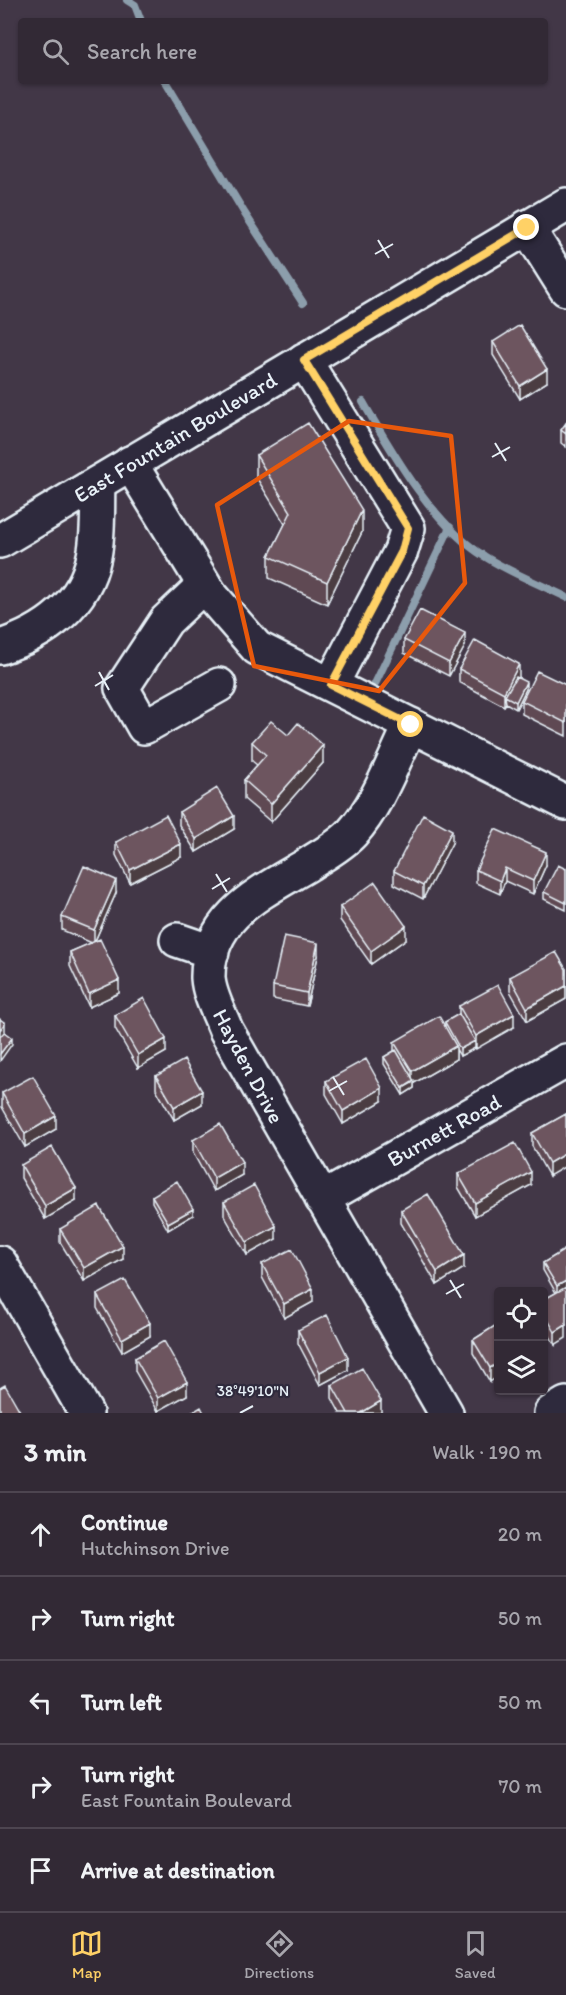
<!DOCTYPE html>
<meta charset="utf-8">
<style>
body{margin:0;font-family:Itim,sans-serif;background:#3a313d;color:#f1f3f6}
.controls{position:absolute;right:18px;bottom:18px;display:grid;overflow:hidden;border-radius:6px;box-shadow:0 2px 4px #0004}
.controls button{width:54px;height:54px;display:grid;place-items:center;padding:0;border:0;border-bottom:2px solid #4d4550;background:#322935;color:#f1f3f6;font:30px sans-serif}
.stop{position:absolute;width:18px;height:18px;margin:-14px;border:4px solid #ffd166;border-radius:50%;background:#fff}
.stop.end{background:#ffd166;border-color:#fff;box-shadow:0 2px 6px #0008}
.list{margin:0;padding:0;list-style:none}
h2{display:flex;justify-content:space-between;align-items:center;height:78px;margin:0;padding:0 24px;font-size:26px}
h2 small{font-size:20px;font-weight:400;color:#a8a6ad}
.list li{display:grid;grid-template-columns:39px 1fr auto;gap:18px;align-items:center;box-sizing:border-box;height:84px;padding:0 24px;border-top:2px solid #4d4550}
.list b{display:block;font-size:22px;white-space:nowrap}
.list p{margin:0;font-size:20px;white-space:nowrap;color:#a8a6ad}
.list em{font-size:20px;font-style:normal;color:#a8a6ad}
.icon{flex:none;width:33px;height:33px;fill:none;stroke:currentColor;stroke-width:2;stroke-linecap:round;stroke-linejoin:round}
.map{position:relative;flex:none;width:566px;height:1413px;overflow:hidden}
.search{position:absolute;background:#322935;box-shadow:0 2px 4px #0004;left:18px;right:18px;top:18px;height:66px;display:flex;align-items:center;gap:15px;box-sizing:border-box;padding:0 21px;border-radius:6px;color:#a8a6ad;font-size:22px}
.sheet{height:498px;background:#322935}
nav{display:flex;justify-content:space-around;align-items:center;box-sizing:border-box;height:84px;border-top:2px solid #4d4550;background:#322935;font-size:16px;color:#a8a6ad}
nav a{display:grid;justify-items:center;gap:3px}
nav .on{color:#ffd166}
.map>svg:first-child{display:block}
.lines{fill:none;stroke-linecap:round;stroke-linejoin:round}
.stream{stroke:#8c9eac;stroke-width:8}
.minor-casing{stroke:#e8f1f8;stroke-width:38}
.major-casing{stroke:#e8f1f8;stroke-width:38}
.minor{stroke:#2f2a3d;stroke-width:33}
.major{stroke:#2f2a3d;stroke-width:33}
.wall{fill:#5e4952;stroke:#e8f1f8;stroke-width:1.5}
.shaded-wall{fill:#4c3c42;stroke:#e8f1f8;stroke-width:1.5}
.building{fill:#6d555f;stroke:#e8f1f8;stroke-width:1.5}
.route{stroke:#ffd166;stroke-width:8}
.marked{fill:none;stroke:#e8590c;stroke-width:4.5;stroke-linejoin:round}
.ticks{fill:none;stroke:#e8f1f8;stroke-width:2}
.labels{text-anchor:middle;stroke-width:4.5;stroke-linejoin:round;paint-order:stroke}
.street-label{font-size:22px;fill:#e8f1f8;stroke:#2f2a3d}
.ticks-label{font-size:15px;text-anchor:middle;fill:#e8f1f8;stroke:#2f2a3d;stroke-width:4.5;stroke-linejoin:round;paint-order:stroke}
</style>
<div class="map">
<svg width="566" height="1413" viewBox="0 0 566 1413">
<rect width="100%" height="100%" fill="#423747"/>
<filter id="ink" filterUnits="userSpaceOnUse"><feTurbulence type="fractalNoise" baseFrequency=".0167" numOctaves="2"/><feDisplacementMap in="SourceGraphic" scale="12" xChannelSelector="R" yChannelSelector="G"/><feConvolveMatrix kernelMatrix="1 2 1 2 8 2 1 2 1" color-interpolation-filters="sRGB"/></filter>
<g filter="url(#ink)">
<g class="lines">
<path class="stream" d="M127 0 135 5 141 21
M165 81 245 214 303 303
M363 402C392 452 433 525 484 556 509 572 539 584 566 597
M373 688 450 527"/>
<defs>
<path id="minor" d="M527 227 566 289
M304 360 408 528 401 551 331 685
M130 463 210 594 257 648 566 803
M204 585 166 621 122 688 144 727 219 685
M0 647C45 633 85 604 94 556 99 533 97 507 98 483
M411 725C393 761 379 803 352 833 340 846 322 855 307 865 262 892 207 916 208 978 209 995 220 1014 226 1030L446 1413
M177 940 212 952
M322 1199 566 1061
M0 1263 86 1413
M551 1413 566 1404"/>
<path id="major" d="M0 541 566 205"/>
</defs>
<use href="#minor" class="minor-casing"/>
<use href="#major" class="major-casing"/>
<use href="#minor" class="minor"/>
<use href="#major" class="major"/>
</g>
<path class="wall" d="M493 342 547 382 520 399 493 355Z
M566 423V447L561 443V430Z
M256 455 362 532 327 604 269 578V556L285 524 256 477Z
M404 640 465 646 449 676 404 653Z
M459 669 519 677V678L526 689 516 709 506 703 504 706 459 682Z
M566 685V736L522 714V701Z
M288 735 323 763 271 822 244 799V780L257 765 252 761V742Z
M179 812 234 829 196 852 179 825Z
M116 842 181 857 130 883 116 855Z
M452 843 423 899 394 884V871Z
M546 865 533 894 505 881 500 894 476 883V870Z
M566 869V910L544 899V892Z
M116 893 95 941 119 993 89 1007 70 966V952L92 943 62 930V917Z
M340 907 406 939 371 964 340 920Z
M318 956 307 1006 273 999V986Z
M566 969V999L527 1021 510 991V977Z
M459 1006 514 1027 460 1056 456 1049V1059L414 1083V1088L403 1095 384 1064V1057L394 1051V1042L445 1026V1022L459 1014Z
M115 1015 166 1052 138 1068 115 1028Z
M156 1076 202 1104 174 1120 156 1089Z
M326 1081 382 1101 343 1124 326 1094Z
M2 1093 56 1129 25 1147 2 1107Z
M566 1114 549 1176 532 1146V1133Z
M193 1140 242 1175 214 1191 193 1153Z
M21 1165 76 1201 45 1219 21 1178Z
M458 1174 531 1185 475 1216 458 1187Z
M152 1196 193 1215 168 1230 152 1202Z
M224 1202 276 1239 247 1255 224 1215Z
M401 1210 464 1268 437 1285 401 1223Z
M60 1229 123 1259 84 1281 60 1242Z
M566 1249 555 1345 543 1324V1300L556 1293 543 1270V1263Z
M262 1264 313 1302 284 1318 262 1277Z
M97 1295 150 1336 122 1352 97 1308Z
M498 1324 490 1382 473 1353V1340Z
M298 1330 348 1370 320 1385 298 1343Z
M135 1358 187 1395 158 1411 135 1371Z
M332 1385 381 1413H340L332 1398Z"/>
<path class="shaded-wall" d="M547 369V382L520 399V386Z
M362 510V532L327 604V582Z
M465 633V646L449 676V663Z
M519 664V677L509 698 505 696 506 703 504 706V693Z
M526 682V689L516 709V702Z
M323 745V763L271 822V804Z
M234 816V829L196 852V839Z
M452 830V843L423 899V886Z
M181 844V857L130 883V870Z
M546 852V865L533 894V881Z
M505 868V881L500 894V881Z
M116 880V893L94 943V930Z
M406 926V939L371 964V951Z
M318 943V956L307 1006V993Z
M119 980V993L89 1007V994Z
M566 986V999L527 1021V1008Z
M514 1014V1027L476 1049V1036Z
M5 1023V1036L0 1043V1030Z
M12 1038V1044L0 1061V1054Z
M166 1039V1052L138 1068V1055Z
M475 1041V1048L460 1056V1049Z
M456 1046V1059L414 1083V1088L403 1095V1088L412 1083V1071Z
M382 1088V1101L343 1124V1111Z
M202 1091V1104L174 1120V1107Z
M56 1116V1129L25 1147V1134Z
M566 1153V1166L549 1176V1163Z
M242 1162V1175L214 1191V1178Z
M531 1172V1185L475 1216V1203Z
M76 1188V1201L45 1219V1206Z
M193 1209V1215L168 1230V1223Z
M276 1226V1239L247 1255V1242Z
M123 1246V1259L84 1281V1268Z
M464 1255V1268L437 1285V1272Z
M566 1281V1288L557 1293V1286Z
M313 1289V1302L284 1318V1304Z
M150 1323V1336L122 1352V1339Z
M566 1325V1338L555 1345V1332Z
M348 1357V1370L320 1385V1372Z
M498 1363V1376L490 1382V1368Z
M187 1382V1395L158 1411V1398Z
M381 1401V1413H361Z"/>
<path class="building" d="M520 325 547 369 520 386 493 342Z
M308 423 362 510 327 582 269 556 291 512 256 455Z
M566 423V434L561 430Z
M420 610 465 633 449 663 404 640Z
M475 640 519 664 504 693 459 669Z
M537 671 566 685V723L522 701Z
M516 677 526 682 516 702 505 696Z
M271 721 288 735 298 723 323 745 271 804 244 780 266 755 252 742Z
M217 788 234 816 196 839 179 812Z
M423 814 452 830 423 886 394 871Z
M166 815 181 844 130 870 116 842Z
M495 829 546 852 533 881 505 868 500 881 476 870Z
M558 865 566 869V903L544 892Z
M84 866 116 880 94 930 62 917Z
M375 882 406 926 371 951 340 907Z
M284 936 318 943 307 993 273 986Z
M100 939 119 980 89 994 70 952Z
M556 952 566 969V986L527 1008 510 977Z
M498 985 514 1014 476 1036 459 1006Z
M144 998 166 1039 138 1055 115 1015Z
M459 1014 475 1041 460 1049 445 1022Z
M439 1016 456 1046 412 1071 394 1042Z
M0 1019 5 1023 0 1030Z
M4 1032 12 1038 0 1054V1037Z
M396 1050 414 1081 403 1088 384 1057Z
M366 1059 382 1088 343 1111 326 1081Z
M184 1060 202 1091 174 1107 156 1076Z
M33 1076 56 1116 25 1134 2 1093Z
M566 1114V1153L549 1163 532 1133Z
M220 1124 242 1162 214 1178 193 1140Z
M515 1143 531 1172 475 1203 458 1174Z
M52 1147 76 1188 45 1206 21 1165Z
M177 1181 193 1209 168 1223 152 1196Z
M254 1185 276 1226 247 1242 224 1202Z
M428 1194 464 1255 437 1272 401 1210Z
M99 1206 123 1246 84 1268 60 1229Z
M292 1249 313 1289 284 1304 262 1264Z
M566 1249V1281L557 1286 543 1263Z
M125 1280 150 1323 122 1339 97 1295Z
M566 1287V1325L555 1332 543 1311V1300Z
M327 1315 348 1357 320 1372 298 1330Z
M498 1324V1363L490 1368 473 1340Z
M164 1341 187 1382 158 1398 135 1358Z
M362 1368 381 1401 361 1413H348L332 1385Z
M5 1385 21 1413H0V1388Z
M201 1407 204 1413H191Z"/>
</g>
<g class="lines" filter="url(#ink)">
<path class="route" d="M411 725 331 685 402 551 408 528 304 360 527 228"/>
</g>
<path class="marked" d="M349 421 451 436 465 583 379 691 254 666 217 505Z"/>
<path class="ticks" d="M378 240 389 258M375 254 393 244M495 443 506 461M492 457 510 447M99 672 109 690M95 686 113 675M216 874 227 892M212 889 230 878M333 1077 344 1095M329 1091 347 1081M450 1280 461 1298M446 1294 464 1284M240 1413 253 1406"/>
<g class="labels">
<g class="street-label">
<text transform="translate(175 437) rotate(-31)" y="8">East Fountain Boulevard</text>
<text transform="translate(249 1066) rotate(62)" y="8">Hayden Drive</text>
<text transform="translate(444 1130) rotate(-29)" y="8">Burnett Road</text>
</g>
</g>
<g class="ticks-label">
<text x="253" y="1396">38°49'10"N</text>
</g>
</svg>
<div class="controls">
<button><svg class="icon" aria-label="locate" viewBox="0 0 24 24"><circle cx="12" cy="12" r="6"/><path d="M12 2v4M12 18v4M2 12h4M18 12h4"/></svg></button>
<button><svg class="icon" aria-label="layers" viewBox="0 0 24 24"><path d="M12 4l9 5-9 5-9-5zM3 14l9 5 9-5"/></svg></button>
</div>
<div class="stop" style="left:411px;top:725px"></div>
<div class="stop end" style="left:527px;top:228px"></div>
<div class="search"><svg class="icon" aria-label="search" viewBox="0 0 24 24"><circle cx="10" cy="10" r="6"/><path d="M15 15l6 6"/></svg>Search here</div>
</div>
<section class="sheet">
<h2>3 min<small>Walk · 190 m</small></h2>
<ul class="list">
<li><svg class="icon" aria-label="ahead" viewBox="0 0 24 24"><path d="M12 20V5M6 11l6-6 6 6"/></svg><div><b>Continue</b><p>Hutchinson Drive</p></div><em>20 m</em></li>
<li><svg class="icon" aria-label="right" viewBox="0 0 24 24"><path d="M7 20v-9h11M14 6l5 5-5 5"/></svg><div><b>Turn right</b></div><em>50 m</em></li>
<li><svg class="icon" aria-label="left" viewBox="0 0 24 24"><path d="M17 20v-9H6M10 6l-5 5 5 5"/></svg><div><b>Turn left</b></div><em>50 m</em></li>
<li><svg class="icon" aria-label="right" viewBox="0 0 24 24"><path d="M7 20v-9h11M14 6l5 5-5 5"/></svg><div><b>Turn right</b><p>East Fountain Boulevard</p></div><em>70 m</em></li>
<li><svg class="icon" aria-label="arrive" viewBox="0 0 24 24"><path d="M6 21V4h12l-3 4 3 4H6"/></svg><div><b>Arrive at destination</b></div></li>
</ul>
</section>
<nav>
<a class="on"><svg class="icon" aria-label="map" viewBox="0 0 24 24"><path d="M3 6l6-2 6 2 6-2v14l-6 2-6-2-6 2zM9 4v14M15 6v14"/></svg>Map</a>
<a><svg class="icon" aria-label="directions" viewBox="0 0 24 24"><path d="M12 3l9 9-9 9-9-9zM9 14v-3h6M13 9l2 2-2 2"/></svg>Directions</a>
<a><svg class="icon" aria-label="saved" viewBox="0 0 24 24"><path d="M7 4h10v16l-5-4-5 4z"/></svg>Saved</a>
</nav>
